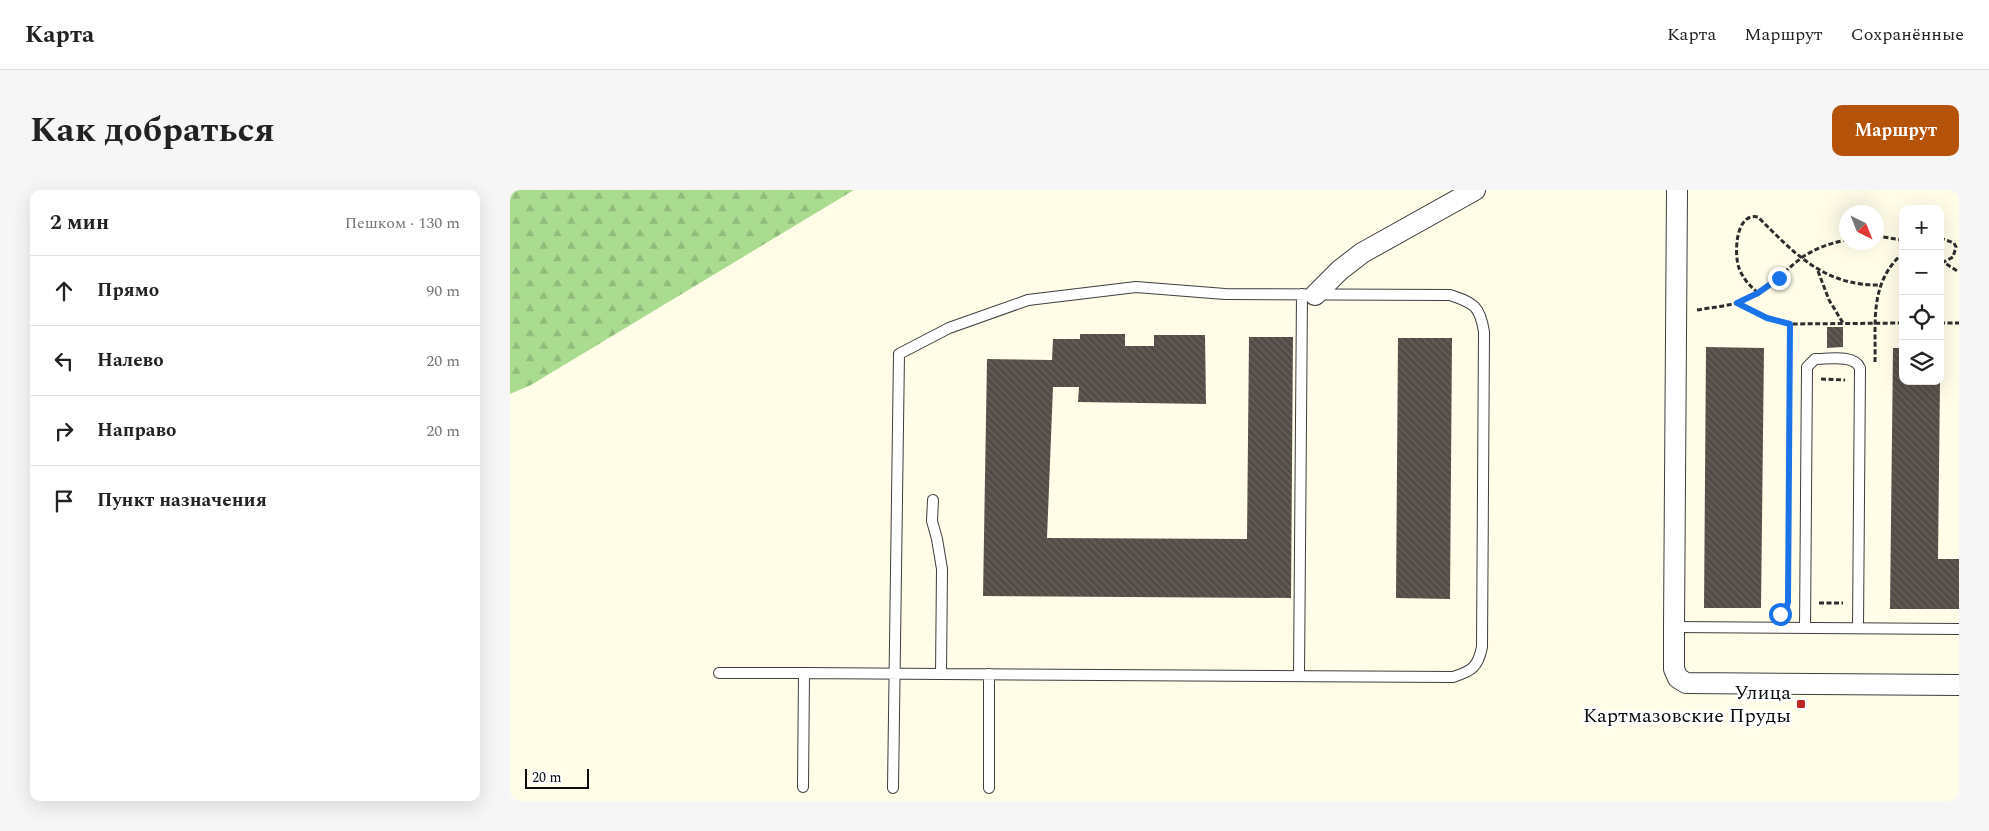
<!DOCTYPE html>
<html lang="ru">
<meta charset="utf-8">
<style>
body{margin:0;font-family:Spectral,serif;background:#f6f6f6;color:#222}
.controls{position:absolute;right:15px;top:15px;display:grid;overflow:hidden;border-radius:10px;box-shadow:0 5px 20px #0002}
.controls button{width:45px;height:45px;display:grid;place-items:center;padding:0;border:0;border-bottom:1px solid #e0e0e0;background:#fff;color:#222;font:25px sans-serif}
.compass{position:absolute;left:1329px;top:15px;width:45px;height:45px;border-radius:50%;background:#fff;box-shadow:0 5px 20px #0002;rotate:137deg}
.scale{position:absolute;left:15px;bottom:12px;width:64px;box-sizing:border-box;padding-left:5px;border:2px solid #0b0b0b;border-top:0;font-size:14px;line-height:18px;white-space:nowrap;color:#0b0b0b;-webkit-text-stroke:4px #fff;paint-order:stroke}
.stop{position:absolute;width:15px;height:15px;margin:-11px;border:4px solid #1a73e8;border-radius:50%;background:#fff}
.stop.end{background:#1a73e8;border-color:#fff;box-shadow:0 1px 5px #0008}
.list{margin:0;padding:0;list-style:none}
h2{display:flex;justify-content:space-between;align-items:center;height:65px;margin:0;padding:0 20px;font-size:21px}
h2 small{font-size:16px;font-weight:400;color:#767676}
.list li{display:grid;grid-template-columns:32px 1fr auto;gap:15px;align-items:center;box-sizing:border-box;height:70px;padding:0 20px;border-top:1px solid #e0e0e0}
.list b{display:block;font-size:19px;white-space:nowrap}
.list em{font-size:16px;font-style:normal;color:#767676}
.icon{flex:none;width:28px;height:28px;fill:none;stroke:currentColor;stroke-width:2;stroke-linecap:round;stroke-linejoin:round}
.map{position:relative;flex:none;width:1449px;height:611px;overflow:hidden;border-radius:10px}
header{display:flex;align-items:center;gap:30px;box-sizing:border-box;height:70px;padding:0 25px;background:#fff;border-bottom:1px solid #e0e0e0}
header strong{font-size:24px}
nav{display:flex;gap:28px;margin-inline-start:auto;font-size:18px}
.intro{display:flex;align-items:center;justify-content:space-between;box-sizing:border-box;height:120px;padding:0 30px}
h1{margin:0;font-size:35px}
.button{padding:12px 22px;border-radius:10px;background:#b45309;color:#fff;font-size:18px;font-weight:700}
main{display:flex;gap:30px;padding:0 30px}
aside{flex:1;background:#fff;border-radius:10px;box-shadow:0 5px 20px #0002}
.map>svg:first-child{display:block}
.forest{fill:url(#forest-firs)}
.building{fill:url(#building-back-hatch)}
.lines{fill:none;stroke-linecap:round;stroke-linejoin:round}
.service-casing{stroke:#3e3e3e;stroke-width:12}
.minor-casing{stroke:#3e3e3e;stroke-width:22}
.path{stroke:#2d2d2d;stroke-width:3;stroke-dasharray:5 2.5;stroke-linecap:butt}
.service{stroke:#fff;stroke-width:10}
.minor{stroke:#fff;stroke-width:20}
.route{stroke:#1a73e8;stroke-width:6}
.poi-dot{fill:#bf261e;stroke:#fff;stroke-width:2}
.labels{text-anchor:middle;stroke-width:5;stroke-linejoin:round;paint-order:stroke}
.poi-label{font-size:20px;fill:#0b0b0b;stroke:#fff;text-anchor:end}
</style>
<header>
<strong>Карта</strong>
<nav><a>Карта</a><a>Маршрут</a><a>Сохранённые</a></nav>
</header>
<div class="intro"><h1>Как добраться</h1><a class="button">Маршрут</a></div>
<main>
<aside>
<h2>2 мин<small>Пешком · 130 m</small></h2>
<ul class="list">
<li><svg class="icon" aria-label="ahead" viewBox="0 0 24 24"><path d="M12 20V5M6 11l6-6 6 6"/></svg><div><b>Прямо</b></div><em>90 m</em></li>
<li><svg class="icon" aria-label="left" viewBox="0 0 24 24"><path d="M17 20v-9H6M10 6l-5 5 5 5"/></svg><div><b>Налево</b></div><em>20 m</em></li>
<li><svg class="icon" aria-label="right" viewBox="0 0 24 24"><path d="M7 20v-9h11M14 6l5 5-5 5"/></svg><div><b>Направо</b></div><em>20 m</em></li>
<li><svg class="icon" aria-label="arrive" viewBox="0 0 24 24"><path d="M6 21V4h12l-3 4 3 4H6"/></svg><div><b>Пункт назначения</b></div></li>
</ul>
</aside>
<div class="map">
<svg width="1449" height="611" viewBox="0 0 1449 611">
<defs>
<pattern id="forest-firs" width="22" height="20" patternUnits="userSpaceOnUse" patternTransform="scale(1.25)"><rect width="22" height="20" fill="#aadc8f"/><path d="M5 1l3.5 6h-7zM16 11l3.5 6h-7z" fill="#91bb7a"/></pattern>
<pattern id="building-back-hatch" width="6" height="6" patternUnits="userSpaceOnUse" patternTransform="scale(1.25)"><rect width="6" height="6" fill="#544d47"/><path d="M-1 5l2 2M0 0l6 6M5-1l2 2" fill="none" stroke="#68625d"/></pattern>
</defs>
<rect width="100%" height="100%" fill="#fffde8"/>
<path class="forest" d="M0 0H344L21 195 0 204Z"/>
<path class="building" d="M1317 137H1333V157L1317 158Z
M570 144H615V156H644V145H695L696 214 568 212 569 197H543L537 348 737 349 739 147H783L781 408 473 406 477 169 542 170 543 149H570Z
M888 148H942L940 409 886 408Z
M1196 157 1254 158 1251 418H1194Z
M1383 158H1393V191H1430L1428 369H1449V419H1380Z"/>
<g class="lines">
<defs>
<path id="service" d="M1164 437 1449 439
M1295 438 1297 177 1305 169C1318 169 1344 164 1350 178L1348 438
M209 483H294
M789 486 792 104
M293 597 294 483 431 484
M383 598 389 164 439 138 518 110 626 97 715 104 940 105C964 113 970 116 974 142L972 457C968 477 962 481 943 487L431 484 432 379 427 349 422 331 423 310
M479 598V484"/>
<path id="minor" d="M1167 0 1164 437V479L1168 488 1176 493 1449 495
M805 105 830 80 852 63 965 0"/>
</defs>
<use href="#service" class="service-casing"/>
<use href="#minor" class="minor-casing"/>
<path class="path" d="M1366 46 1393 50
M1430 48 1444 53 1446 57 1443 67 1430 74
M1430 70 1449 82
M1308 81 1319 110 1333 133
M1248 103C1240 96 1233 89 1229 78 1224 65 1225 22 1248 27 1284 63 1314 96 1370 95
M1227 113 1257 128 1280 134 1393 133
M1187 120C1204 117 1222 116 1237 109 1258 100 1272 83 1290 69 1303 59 1321 53 1336 50
M1430 133H1449
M1365 172C1366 131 1359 93 1393 63
M1280 176V134
M1311 189 1335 190
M1309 413H1333"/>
<use href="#service" class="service"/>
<use href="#minor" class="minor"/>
</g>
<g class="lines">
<path class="route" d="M1269 88 1248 103 1227 113 1257 128 1280 134 1278 412 1276 420 1270 424"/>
</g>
<rect class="poi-dot" x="1286" y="509" width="10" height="10" rx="2.5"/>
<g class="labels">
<g class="poi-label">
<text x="1281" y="509">Улица<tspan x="1281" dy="23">Картмазовские Пруды</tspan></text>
</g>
</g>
</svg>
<div class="controls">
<button>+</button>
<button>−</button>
<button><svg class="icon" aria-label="locate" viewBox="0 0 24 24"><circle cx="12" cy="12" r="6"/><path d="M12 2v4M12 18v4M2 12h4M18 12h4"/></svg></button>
<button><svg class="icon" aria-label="layers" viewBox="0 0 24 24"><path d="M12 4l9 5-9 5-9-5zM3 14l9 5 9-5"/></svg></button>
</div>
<svg class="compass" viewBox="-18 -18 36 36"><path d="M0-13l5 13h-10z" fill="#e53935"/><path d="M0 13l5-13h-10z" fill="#767676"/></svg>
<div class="scale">20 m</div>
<div class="stop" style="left:1270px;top:424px"></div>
<div class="stop end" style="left:1269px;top:88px"></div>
</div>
</main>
